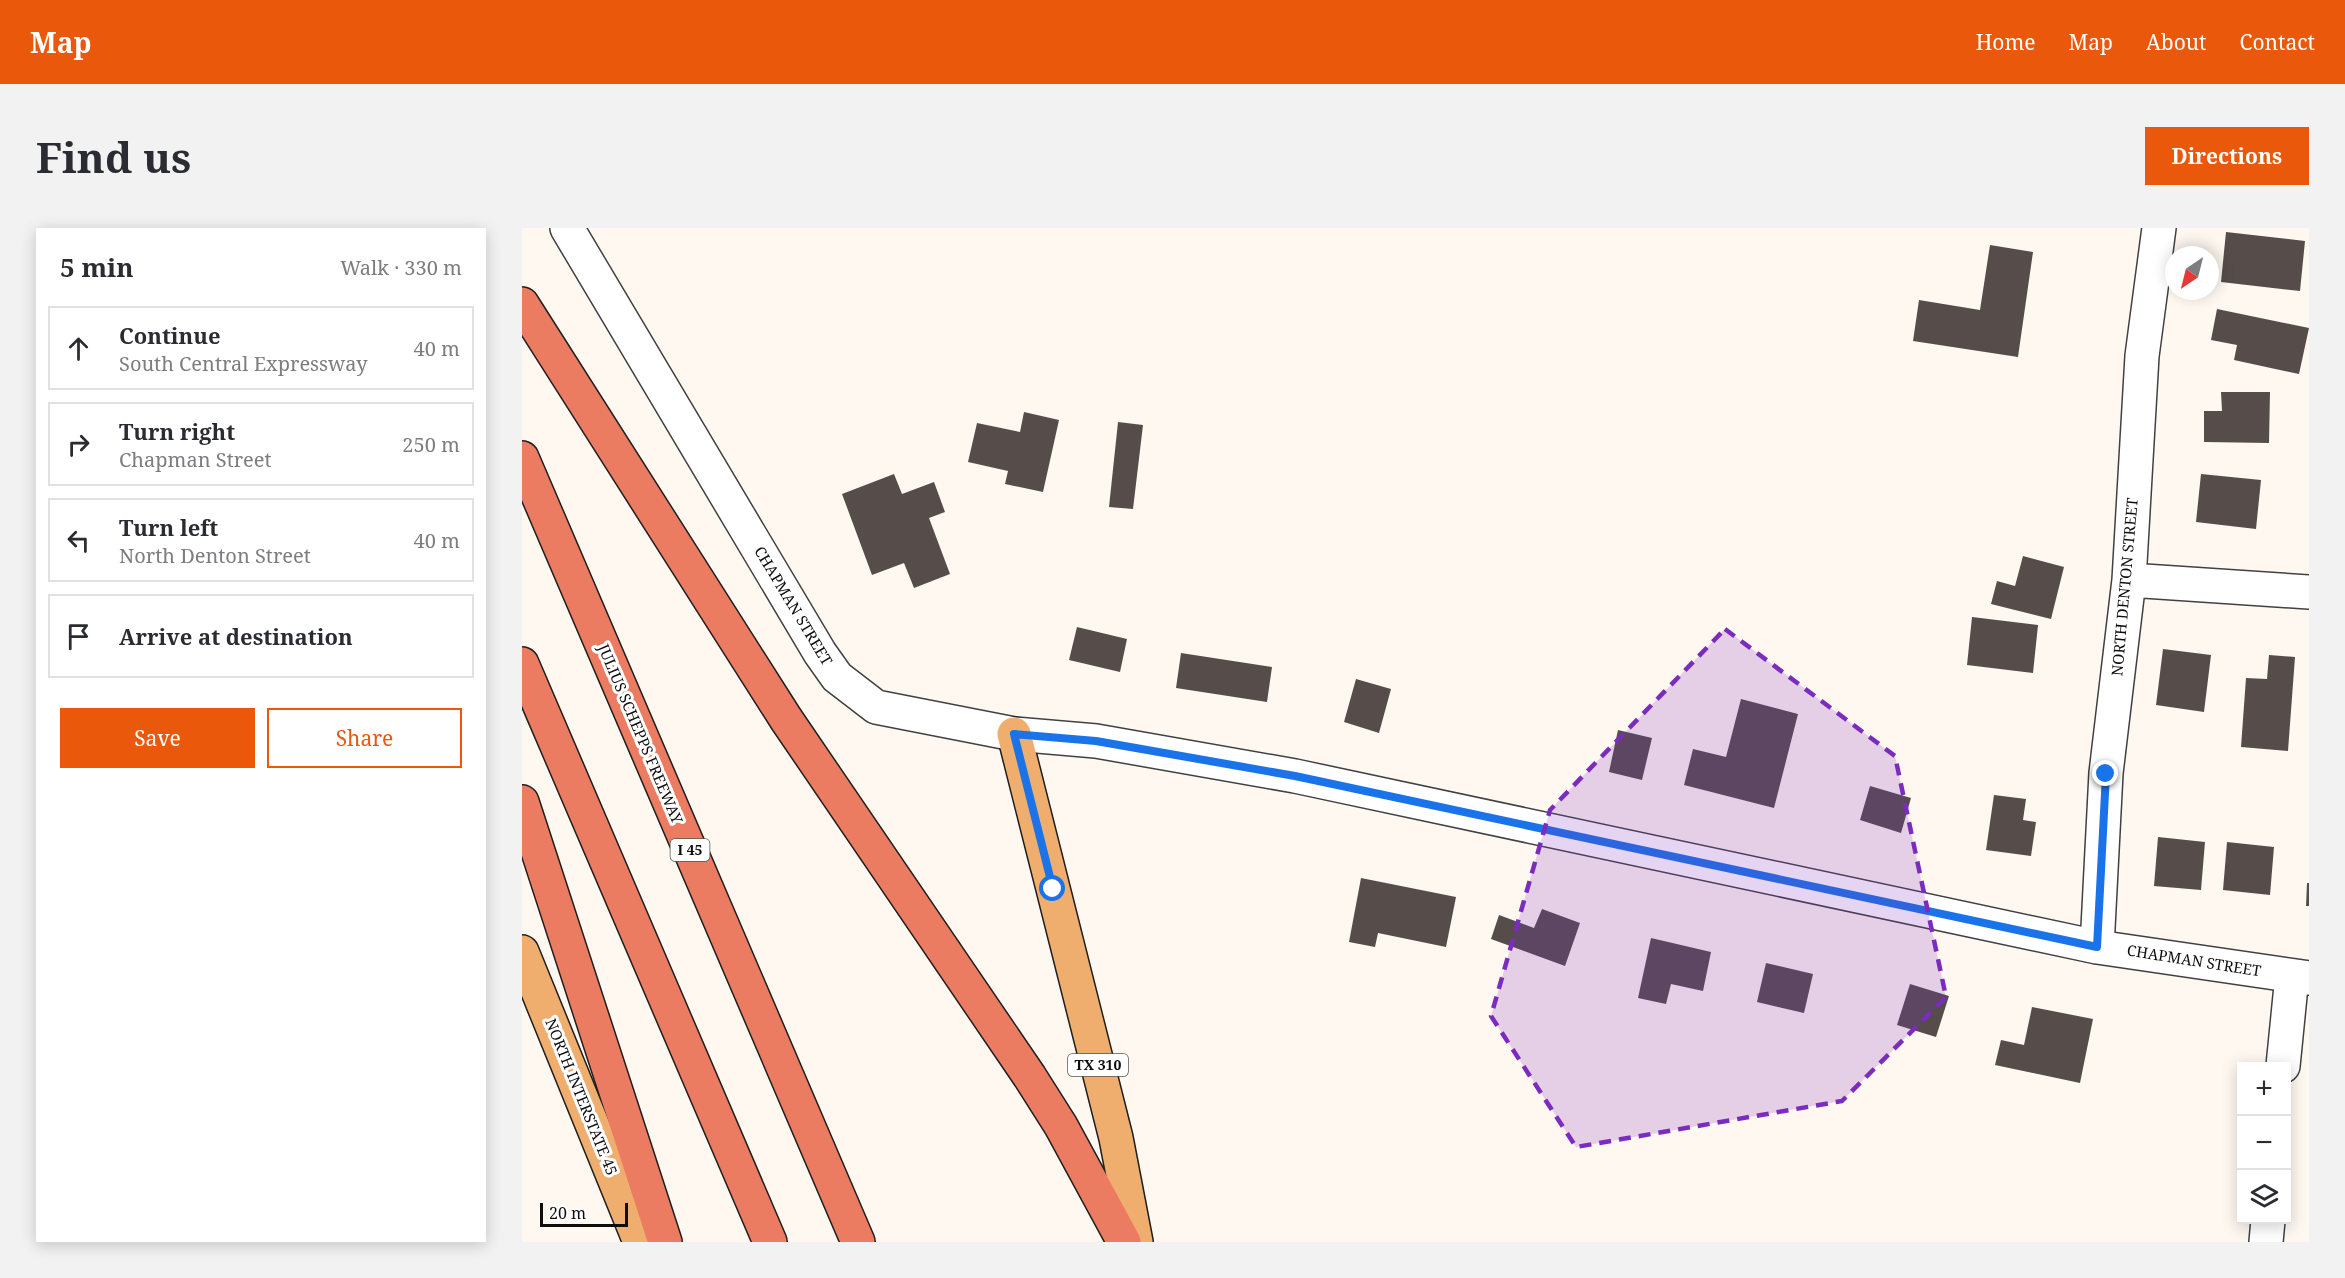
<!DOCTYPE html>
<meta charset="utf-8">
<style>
body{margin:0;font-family:"Noto Serif",serif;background:#f2f2f3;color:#2b2b33}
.controls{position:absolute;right:18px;bottom:18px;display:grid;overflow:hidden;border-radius:0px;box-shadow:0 3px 15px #0003}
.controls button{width:54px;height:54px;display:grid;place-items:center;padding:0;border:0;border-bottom:2px solid #e1e1e2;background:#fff;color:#2b2b33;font:30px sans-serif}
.compass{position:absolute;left:1643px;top:18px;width:54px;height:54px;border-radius:50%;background:#fff;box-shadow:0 3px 15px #0003;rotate:215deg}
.scale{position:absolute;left:18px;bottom:15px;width:88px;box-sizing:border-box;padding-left:6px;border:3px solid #0e0e0e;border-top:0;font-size:16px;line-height:21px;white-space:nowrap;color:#0e0e0e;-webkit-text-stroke:4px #fff;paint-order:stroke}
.stop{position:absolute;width:18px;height:18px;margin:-14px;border:4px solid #1a73e8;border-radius:50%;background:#fff}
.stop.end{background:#1a73e8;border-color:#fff;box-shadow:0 2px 6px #0008}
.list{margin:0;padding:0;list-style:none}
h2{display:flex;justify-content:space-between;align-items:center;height:78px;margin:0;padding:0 24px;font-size:26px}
h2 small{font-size:20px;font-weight:400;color:#7c7c81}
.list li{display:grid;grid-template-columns:39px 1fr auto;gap:18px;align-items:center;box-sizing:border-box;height:84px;margin:0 12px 12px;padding:0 12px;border:2px solid #e1e1e2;border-radius:0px}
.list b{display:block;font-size:22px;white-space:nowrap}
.list p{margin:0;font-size:20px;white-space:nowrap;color:#7c7c81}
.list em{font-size:20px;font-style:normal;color:#7c7c81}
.actions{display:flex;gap:12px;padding:18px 24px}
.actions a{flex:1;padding:14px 0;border:2px solid #ea580c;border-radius:0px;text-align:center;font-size:21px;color:#ea580c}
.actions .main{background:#ea580c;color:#fff}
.icon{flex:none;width:33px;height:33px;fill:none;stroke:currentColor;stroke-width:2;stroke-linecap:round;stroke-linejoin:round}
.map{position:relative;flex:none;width:1787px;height:1014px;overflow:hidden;border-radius:0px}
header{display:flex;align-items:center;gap:36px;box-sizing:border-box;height:84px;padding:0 30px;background:#ea580c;color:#fff}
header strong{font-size:28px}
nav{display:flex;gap:33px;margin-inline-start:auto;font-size:21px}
.intro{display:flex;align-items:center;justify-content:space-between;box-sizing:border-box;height:144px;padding:0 36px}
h1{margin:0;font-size:42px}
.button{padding:15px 27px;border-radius:0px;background:#ea580c;color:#fff;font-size:21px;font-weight:700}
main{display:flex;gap:36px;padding:0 36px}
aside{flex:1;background:#fff;border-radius:0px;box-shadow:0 3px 15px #0003}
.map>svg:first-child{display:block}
.building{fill:#564d4b}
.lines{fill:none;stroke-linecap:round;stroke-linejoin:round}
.minor-casing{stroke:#414141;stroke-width:36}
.major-casing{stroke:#1f1f1f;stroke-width:36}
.highway-casing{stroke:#1f1f1f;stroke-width:36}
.minor{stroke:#fff;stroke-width:33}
.major{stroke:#f0ae6e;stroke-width:33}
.highway{stroke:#ec7c61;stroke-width:33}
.route{stroke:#1a73e8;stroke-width:8}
.marked{fill:#7b2cbf;fill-opacity:0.2;stroke:#7b2cbf;stroke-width:4.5;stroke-dasharray:12 8;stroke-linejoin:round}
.labels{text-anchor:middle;stroke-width:6;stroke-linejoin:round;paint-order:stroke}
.shield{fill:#fff;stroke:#565656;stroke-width:1.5}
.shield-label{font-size:14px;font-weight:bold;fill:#0e0e0e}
.street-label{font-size:15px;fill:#0e0e0e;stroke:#fff}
</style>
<header>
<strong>Map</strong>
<nav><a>Home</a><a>Map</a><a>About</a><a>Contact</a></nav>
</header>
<div class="intro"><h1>Find us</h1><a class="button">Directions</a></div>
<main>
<aside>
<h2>5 min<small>Walk · 330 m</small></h2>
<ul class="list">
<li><svg class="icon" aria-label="ahead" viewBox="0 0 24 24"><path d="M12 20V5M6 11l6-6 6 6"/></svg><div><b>Continue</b><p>South Central Expressway</p></div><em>40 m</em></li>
<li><svg class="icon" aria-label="right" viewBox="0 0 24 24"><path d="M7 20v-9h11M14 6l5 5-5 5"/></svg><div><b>Turn right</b><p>Chapman Street</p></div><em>250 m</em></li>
<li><svg class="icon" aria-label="left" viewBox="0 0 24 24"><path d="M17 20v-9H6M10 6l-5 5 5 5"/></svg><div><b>Turn left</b><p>North Denton Street</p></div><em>40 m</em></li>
<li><svg class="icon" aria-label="arrive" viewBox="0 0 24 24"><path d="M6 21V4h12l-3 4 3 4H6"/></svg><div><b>Arrive at destination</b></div></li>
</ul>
<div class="actions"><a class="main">Save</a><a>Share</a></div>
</aside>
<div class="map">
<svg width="1787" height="1014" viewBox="0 0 1787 1014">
<rect width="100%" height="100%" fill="#fef8f1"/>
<path class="building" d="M1704 4 1783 13 1778 63 1699 54Z
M1468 17 1511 24 1496 129 1391 113 1397 72 1458 82Z
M1695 81 1787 100 1777 146 1712 132 1715 117 1689 112Z
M1699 164H1748L1747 215 1682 214V183H1700Z
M502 184 537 192 521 264 483 256 486 243 446 234 455 195 498 204Z
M596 194 621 197 611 281 587 279Z
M372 246 380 266 412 254 423 284 407 290 428 346 392 360 382 335 350 347 320 266Z
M1679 246 1739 252 1734 301 1674 294Z
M1501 328 1542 339 1529 391 1469 376 1475 353 1493 358Z
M1450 389 1516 397 1511 445 1445 437Z
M555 399 605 411 598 444 547 432Z
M1641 421 1689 427 1682 484 1634 477Z
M659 425 750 439 745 474 654 460Z
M1747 427 1773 429 1766 523 1719 519 1724 450 1745 451Z
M834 451 869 461 857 505 822 494Z
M1219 471 1276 486 1252 580 1162 557 1171 521 1204 529Z
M1096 502 1130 510 1120 552 1087 544Z
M1348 558 1389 570 1379 605 1338 592Z
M1472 567 1504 571 1501 592 1514 594 1509 628 1464 622Z
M1636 609 1683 614 1679 662 1632 658Z
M1705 614 1752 619 1748 667 1701 662Z
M839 650 934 669 924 719 856 705 853 719 827 714Z
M1785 655H1787V678H1784Z
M1020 681 1058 695 1043 738 969 711 977 687 1012 700Z
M1129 710 1189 724 1181 763 1149 756 1144 776 1116 770Z
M1244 735 1291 746 1282 785 1235 774Z
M1388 756 1427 768 1414 809 1375 797Z
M1510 779 1571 791 1558 855 1473 837 1479 812 1502 817Z"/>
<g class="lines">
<defs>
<path id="minor" d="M45 0 298 425 315 449 354 479 492 506 574 513 773 548 1575 719 1787 750
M1607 352 1787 364
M1575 719 1584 545 1607 352 1620 128 1637 0
M1761 838 1770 748
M1744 1014 1746 992"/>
<path id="major" d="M492 506 594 910 614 1014
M0 724 118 1014"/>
<path id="highway" d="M0 76 264 491 508 849 539 898 602 1014
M0 230 336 1014
M0 436 248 1014
M0 574 143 1014"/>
</defs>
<use href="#minor" class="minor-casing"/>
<use href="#major" class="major-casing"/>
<use href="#highway" class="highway-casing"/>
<use href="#minor" class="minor"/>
<use href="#major" class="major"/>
<use href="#highway" class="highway"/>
</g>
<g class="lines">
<path class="route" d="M531 661 492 506 574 513 773 548 1575 719 1584 546"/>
</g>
<path class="marked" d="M1203 401 1373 528 1424 769 1320 873 1054 919 969 788 1028 582Z"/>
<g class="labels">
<g class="shield">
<rect x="148.5" y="611" width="39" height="22" rx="4.5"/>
<rect x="546" y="826" width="60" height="22" rx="4.5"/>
</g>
<g class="shield-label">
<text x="168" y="627">I 45</text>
<text x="576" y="842">TX 310</text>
</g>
<g class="street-label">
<text transform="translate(1603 359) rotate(-85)" y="5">NORTH DENTON STREET</text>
<text transform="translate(271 378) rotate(59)" y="5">CHAPMAN STREET</text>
<text transform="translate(118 506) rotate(67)" y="5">JULIUS SCHEPPS FREEWAY</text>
<text transform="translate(1672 733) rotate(9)" y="5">CHAPMAN STREET</text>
<text transform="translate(59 869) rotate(68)" y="5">NORTH INTERSTATE 45</text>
</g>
</g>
</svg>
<div class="controls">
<button>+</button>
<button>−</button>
<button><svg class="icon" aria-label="layers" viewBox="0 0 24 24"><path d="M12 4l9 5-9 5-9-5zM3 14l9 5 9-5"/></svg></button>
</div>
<svg class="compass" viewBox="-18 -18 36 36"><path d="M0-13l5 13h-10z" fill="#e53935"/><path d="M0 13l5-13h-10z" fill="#7c7c81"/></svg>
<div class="scale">20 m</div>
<div class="stop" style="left:531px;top:661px"></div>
<div class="stop end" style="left:1584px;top:546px"></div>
</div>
</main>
